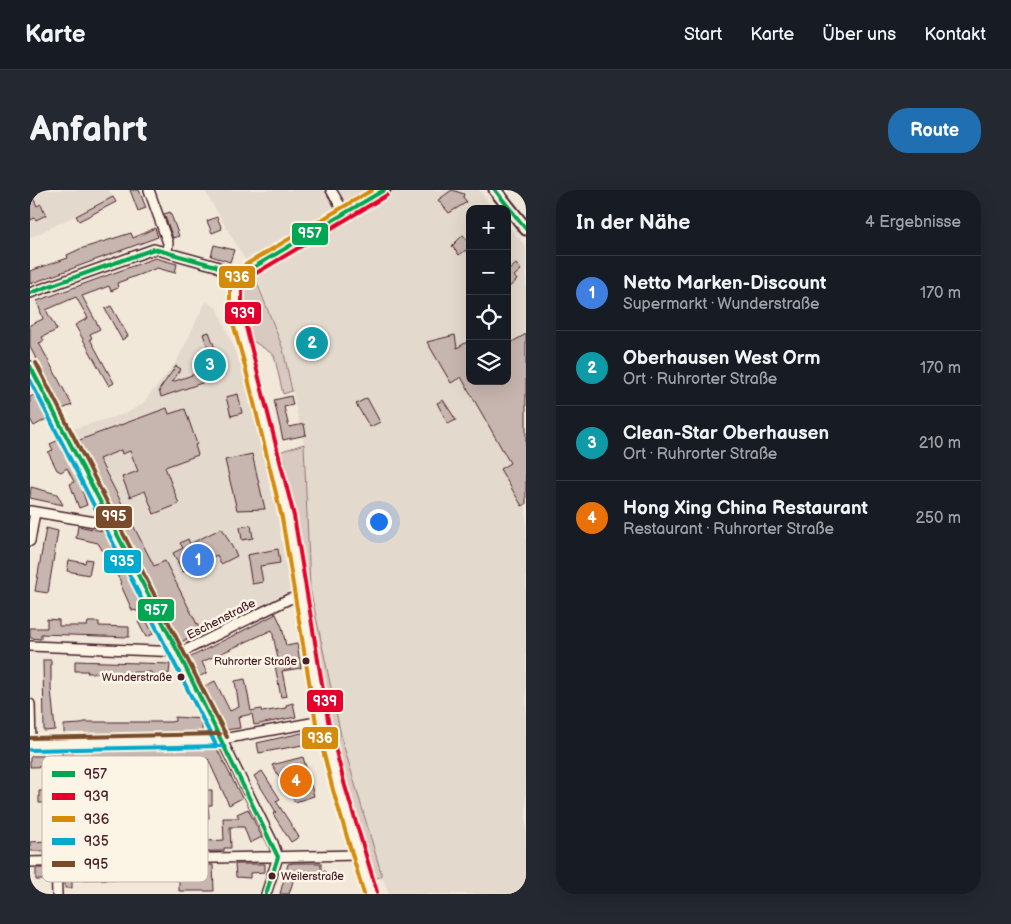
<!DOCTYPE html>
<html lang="de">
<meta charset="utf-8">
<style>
body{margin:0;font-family:"Balsamiq Sans",sans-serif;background:#242831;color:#f1f3f6}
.controls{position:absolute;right:15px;top:15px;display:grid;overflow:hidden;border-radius:10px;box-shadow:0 5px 20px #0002}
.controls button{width:45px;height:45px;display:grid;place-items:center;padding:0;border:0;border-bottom:1px solid #363941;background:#171b24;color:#f1f3f6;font:25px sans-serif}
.you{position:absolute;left:348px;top:331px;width:18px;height:18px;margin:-12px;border:4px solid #fff;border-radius:50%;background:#1a73e8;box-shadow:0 0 0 8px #1a73e833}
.badge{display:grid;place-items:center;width:32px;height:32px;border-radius:50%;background:#1f6fb2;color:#fff;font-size:16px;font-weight:700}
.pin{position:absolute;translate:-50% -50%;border:2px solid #fff;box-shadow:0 1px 5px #0006}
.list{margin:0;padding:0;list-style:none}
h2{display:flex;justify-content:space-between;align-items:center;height:65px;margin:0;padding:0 20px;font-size:21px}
h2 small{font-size:16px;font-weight:400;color:#9ea1a6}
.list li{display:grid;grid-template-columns:32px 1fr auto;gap:15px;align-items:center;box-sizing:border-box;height:75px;padding:0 20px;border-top:1px solid #363941}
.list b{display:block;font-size:19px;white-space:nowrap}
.list p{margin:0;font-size:16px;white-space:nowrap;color:#9ea1a6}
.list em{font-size:16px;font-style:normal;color:#9ea1a6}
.icon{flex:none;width:28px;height:28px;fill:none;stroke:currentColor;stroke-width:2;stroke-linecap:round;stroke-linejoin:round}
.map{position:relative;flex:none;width:496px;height:704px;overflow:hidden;border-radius:20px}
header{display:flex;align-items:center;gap:30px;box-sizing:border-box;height:70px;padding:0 25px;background:#171b24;border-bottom:1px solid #363941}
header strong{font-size:24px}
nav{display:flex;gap:28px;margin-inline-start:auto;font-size:18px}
.intro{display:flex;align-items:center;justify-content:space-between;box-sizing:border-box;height:120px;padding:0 30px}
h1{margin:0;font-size:35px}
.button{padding:12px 22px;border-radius:20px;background:#1f6fb2;color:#fff;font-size:18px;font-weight:700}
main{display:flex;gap:30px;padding:0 30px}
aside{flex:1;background:#171b24;border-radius:20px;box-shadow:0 5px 20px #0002}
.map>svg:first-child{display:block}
.built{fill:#e4d9cd}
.green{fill:#d8cac0;stroke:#917476}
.building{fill:#c7b6af;stroke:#4a1f2b}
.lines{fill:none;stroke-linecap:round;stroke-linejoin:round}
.major-tunnel{stroke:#d0c0b7;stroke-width:11;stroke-dasharray:11 5.5;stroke-linecap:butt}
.minor-casing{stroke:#4a1f2b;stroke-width:12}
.major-casing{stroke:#4a1f2b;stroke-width:15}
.minor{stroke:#fcf5e5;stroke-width:9}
.major{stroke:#fcf5e5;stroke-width:11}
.bus-1-casing{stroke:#fcf5e5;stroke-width:8}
.bus-2-casing{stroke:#fcf5e5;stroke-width:8}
.bus-3-casing{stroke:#fcf5e5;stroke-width:8}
.bus-4-casing{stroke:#fcf5e5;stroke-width:8}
.bus-5-casing{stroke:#fcf5e5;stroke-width:8}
.bus-1{stroke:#00a651;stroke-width:4}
.bus-2{stroke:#e4002b;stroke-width:4}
.bus-3{stroke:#d48b09;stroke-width:4}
.bus-4{stroke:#00a9ce;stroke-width:4}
.bus-5{stroke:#7a4b2a;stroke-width:4}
.bus-dot{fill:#4a1f2b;stroke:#fcf5e5;stroke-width:2}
.labels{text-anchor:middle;stroke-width:5;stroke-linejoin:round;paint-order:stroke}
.bus-label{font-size:11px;fill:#4a1f2b;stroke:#fcf5e5;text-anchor:end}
.street-label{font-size:12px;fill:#4a1f2b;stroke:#fcf5e5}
.key{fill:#fcf5e5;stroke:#c7b5ad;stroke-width:1}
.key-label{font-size:14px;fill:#4a1f2b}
.line-badge{stroke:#fcf5e5;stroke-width:2}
.badge-label{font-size:14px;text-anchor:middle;font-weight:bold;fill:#fff}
</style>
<header>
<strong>Karte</strong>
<nav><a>Start</a><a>Karte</a><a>Über uns</a><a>Kontakt</a></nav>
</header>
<div class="intro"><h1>Anfahrt</h1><a class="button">Route</a></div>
<main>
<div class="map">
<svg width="496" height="704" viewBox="0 0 496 704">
<rect width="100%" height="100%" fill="#f1e8da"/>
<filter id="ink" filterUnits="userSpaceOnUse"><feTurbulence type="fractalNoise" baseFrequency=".02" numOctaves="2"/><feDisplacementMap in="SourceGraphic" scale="10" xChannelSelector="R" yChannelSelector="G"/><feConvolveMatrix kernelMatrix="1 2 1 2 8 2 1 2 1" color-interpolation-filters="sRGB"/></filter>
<g filter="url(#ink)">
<path class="built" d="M0 0H79L83 7 0 48Z
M174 0H449L464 19H440V191H477V34L496 57V704H359L352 686 312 550 280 398 274 254 253 159 230 95Z
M176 111 188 119 211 176 249 318 263 399 150 456 39 240 97 223 112 214 147 171Z"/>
<path class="green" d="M225 87 253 159 262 201 253 204 244 165 220 149 210 102Z
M274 254 280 398 312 550 352 686 341 691 297 529 249 262Z"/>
<path class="building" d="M100 0H109L116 18 108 21Z
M422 0 434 4 433 7 437 12 419 23 408 10Z
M0 2 7 16 11 14 16 25 6 30 5 28 0 30Z
M83 7 86 12 49 31 46 26Z
M140 22 149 46 143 48 134 24Z
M187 27 192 39 182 43 177 31Z
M125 38 128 47 0 94V81L38 68 37 65 50 59 101 43 103 48Z
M433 45 440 53V65L436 60 429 65 422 56Z
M184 55 204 60 200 72 181 66Z
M125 68 147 74 145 83 127 78 87 93 88 98 81 101 79 96 52 106 70 139 60 144 62 148 60 149 84 193 79 196 45 135 58 128 46 107 16 120 27 140 12 147 14 151 9 153 42 215 32 219 0 157V135L13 129 7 111Z
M486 74 491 80 484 86 487 90 477 99V78L479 80Z
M81 116 98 146 92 150 75 119Z
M179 142 195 185 131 207 129 200 146 176 151 179 142 192 171 182 168 174 182 169 173 144Z
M284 144 291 162 280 166 275 148Z
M496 144V314L492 316 470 279 480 273 431 187 421 193 397 152 425 145 427 158 440 150V191H477V155Z
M6 204 18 228 4 236 0 229V207Z
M208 204 212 223 201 226 196 207Z
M261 206 263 215 254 217 259 237 274 234 276 245 253 250 244 210Z
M337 208 350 232 340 237 326 214Z
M413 210 426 230 418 234 407 213Z
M137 218 139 224 155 219 167 254 165 255 168 265 135 277 149 314 124 324 115 301 100 307 92 287 108 281 100 261 92 264 91 260 69 269 124 376 135 371 171 442 151 452 47 251Z
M29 250 55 298 52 300 57 315 49 318 40 294 44 292 37 278 31 282 27 280 18 262 23 260 20 254Z
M222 264 235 319 207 320 195 270Z
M1 297 27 304 33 315 0 308Z
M221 335 223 348 212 350 210 337Z
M48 336 77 342 113 411 115 416 110 419 112 422 102 420 90 393 91 392 68 353 46 348Z
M16 338 28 341 18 403 5 401Z
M192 338 207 366 191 374 187 365 153 382 143 363 153 358 150 353 158 349 160 354Z
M248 359 250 373 230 376 233 392 222 394 217 365Z
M56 369 62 370 59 385 37 381 39 370 55 373Z
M246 424 252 437 256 456 267 454 271 478 252 481 257 506 251 507 244 470 248 469 242 440 172 472 177 483 168 487 159 468Z
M115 428 123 444 116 447 108 432Z
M17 429 29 430V436H57L58 432H69V436L99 437V447L11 444V449L0 448V438H17Z
M13 470H21V499L25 540 14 541Z
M45 471 140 474 139 484H132V487H124L121 482 57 483 58 481H45Z
M215 489 221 521 231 519 232 522 256 518V515L263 513 266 527 224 535 222 524 208 527 210 538 195 540 173 497 185 491 200 521 209 517 205 491Z
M145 527 172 529V543L34 545V535L51 534 54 532H141L145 531Z
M276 542 278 554 229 563 227 553Z
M187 559 212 608 199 615 178 569 40 573 41 592H35V576L0 577V568L2 566H32V561Z
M273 567 284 606 265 612 242 575Z
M232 581 250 609 246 611 269 647 261 652 243 624 246 622 224 586Z
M161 600H182V615H178L179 628 139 627V637L133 638 132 621 161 620Z
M9 601H22V613H9Z
M218 619 232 647 220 653 214 637H200L201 658H194V661L134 662 133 649H146V653L194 650 193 628H209L207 624Z
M113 641H122L123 663 14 665V661H0V652L17 651 18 647H24V650H39L40 655 60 654 77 652V648L88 647V651L114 650Z
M263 673H291V681H295V688L276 685V681L266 682 259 704H250L258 674Z
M205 674H235V682L220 683V688L206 687Z
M183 675 184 701H149V685H134V676Z
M68 677V681L123 679 124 685 118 686V688L42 690V698H35V678Z
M6 678H20V690H6Z"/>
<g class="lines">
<path class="major-tunnel" d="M219 80 298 32"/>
<defs>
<path id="minor" d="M119 0 138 53 137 62
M301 0 314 22
M0 103 124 59 186 76 209 90
M0 176 148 462 243 653 248 667 236 704
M0 321 65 332 79 329
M0 351 5 322
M0 456 152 462 259 409 271 407
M0 514 1 554
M0 554 176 552 292 531
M26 671 27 704
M0 672 329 665"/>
<path id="major" d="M465 0 496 39
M298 32 354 0
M219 80 206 97V122L220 170 258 327 292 531 309 598 341 704"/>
</defs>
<use href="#minor" class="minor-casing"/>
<use href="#major" class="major-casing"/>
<use href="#minor" class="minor"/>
<use href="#major" class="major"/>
<defs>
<path id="bus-1" d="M465 0 496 39
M209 90 219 80 354 0
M0 103 124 59 186 76 209 90
M0 176 148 462 248 667
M236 704 248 667"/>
<path id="bus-2" d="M347 702 315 596 298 530 264 326 212 121V99L223 85 357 5"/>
<path id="bus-3" d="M334 704 303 600 286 533 252 328 214 172 200 123V97L215 75 342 0"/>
<path id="bus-4" d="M0 190 185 553
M0 560 192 556"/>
<path id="bus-5" d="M6 173 197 547
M0 548 190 544"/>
</defs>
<use href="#bus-1" class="bus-1-casing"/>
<use href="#bus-2" class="bus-2-casing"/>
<use href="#bus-3" class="bus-3-casing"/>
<use href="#bus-4" class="bus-4-casing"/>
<use href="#bus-5" class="bus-5-casing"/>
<use href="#bus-1" class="bus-1"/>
<use href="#bus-2" class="bus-2"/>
<use href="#bus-3" class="bus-3"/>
<use href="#bus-4" class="bus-4"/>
<use href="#bus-5" class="bus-5"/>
</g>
</g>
<g class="bus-dot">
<circle cx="276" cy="471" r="4.5"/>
<circle cx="151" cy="487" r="4.5"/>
<circle cx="242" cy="686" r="4.5"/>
</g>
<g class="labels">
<g class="bus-label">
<text x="267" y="475">Ruhrorter Straße</text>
<text x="142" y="491">Wunderstraße</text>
<text x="251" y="690" text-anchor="start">Weilerstraße</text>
</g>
<g class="street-label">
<text transform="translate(191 429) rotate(-27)" y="4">Eschenstraße</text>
</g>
</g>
<rect x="12" y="566" width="166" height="126" rx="8" class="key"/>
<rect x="22" y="581" width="23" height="6" fill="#00a651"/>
<rect x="22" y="603" width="23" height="7" fill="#e4002b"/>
<rect x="22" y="626" width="23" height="6" fill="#d48b09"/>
<rect x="22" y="648" width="23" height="7" fill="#00a9ce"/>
<rect x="22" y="671" width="23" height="6" fill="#7a4b2a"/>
<g class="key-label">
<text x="54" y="589">957</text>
<text x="54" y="611">939</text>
<text x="54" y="634">936</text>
<text x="54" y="656">935</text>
<text x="54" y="679">995</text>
</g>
<g class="line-badge">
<rect x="261" y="32" width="38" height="24" rx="5" fill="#00a651"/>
<rect x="188" y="75" width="38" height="24" rx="5" fill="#d48b09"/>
<rect x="194" y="111" width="38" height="24" rx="5" fill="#e4002b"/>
<rect x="65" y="315" width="38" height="24" rx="5" fill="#7a4b2a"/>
<rect x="73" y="359" width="39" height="25" rx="5" fill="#00a9ce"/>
<rect x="107" y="408" width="38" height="24" rx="5" fill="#00a651"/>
<rect x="276" y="499" width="38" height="24" rx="5" fill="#e4002b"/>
<rect x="271" y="536" width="38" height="24" rx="5" fill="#d48b09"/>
</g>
<g class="badge-label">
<text x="280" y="48">957</text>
<text x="207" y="92">936</text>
<text x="213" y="128">939</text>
<text x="84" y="331">995</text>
<text x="92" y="376">935</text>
<text x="126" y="425">957</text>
<text x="295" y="516">939</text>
<text x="290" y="553">936</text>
</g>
</svg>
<div class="controls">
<button>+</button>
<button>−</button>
<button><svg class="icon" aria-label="locate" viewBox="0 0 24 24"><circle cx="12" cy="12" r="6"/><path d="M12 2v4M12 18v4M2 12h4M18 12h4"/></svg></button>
<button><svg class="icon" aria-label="layers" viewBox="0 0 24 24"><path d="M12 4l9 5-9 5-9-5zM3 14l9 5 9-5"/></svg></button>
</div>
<div class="you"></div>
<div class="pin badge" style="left:168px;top:370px;background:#3f7fe0">1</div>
<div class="pin badge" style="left:282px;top:153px;background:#0f9aa8">2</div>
<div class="pin badge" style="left:180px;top:175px;background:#0f9aa8">3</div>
<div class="pin badge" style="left:266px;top:591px;background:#e8710a">4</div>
</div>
<aside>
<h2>In der Nähe<small>4 Ergebnisse</small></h2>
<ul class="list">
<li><span class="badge" style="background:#3f7fe0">1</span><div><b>Netto Marken-Discount</b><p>Supermarkt · Wunderstraße</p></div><em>170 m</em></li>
<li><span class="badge" style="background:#0f9aa8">2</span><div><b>Oberhausen West Orm</b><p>Ort · Ruhrorter Straße</p></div><em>170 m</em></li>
<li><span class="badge" style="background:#0f9aa8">3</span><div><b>Clean-Star Oberhausen</b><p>Ort · Ruhrorter Straße</p></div><em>210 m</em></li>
<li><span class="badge" style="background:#e8710a">4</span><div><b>Hong Xing China Restaurant</b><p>Restaurant · Ruhrorter Straße</p></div><em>250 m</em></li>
</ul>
</aside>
</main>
